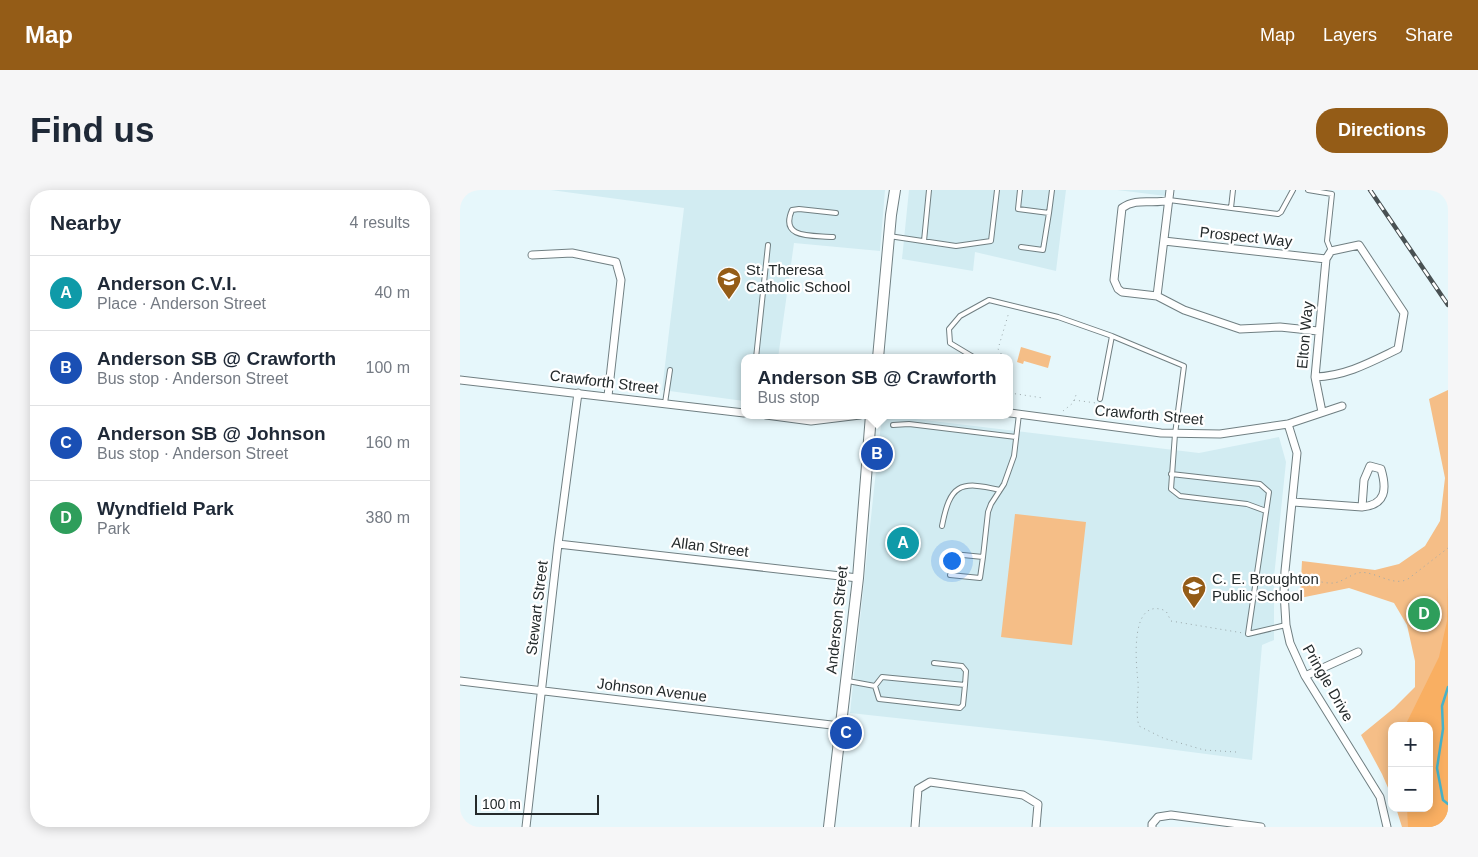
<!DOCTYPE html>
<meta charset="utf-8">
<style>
body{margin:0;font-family:Helvetica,sans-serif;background:#f6f6f7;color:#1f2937}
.controls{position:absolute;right:15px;bottom:15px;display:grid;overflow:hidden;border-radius:10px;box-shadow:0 2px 12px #0003}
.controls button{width:45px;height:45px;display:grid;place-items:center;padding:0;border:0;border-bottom:1px solid #e0e1e3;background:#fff;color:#1f2937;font:25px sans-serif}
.scale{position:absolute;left:15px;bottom:12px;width:124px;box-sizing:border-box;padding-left:5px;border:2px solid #242a2b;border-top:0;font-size:14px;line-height:18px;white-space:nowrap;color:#242a2b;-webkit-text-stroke:4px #fff;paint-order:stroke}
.you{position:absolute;left:491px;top:370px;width:18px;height:18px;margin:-12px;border:4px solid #fff;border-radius:50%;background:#1a73e8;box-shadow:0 0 0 8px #1a73e833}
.badge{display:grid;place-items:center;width:32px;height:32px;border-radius:50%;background:#945c17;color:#fff;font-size:16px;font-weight:700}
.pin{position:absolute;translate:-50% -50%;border:2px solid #fff;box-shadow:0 1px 5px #0006}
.popup{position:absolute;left:281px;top:164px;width:272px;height:65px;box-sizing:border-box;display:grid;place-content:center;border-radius:10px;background:#fff;filter:drop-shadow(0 1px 4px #0005);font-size:16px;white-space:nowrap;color:#747a83}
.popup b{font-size:19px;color:#1f2937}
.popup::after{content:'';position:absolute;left:50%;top:100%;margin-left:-10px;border:10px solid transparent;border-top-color:#fff}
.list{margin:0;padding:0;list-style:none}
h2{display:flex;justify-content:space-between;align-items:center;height:65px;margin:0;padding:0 20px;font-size:21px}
h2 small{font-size:16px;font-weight:400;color:#747a83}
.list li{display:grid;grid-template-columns:32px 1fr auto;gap:15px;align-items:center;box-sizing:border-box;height:75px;padding:0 20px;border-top:1px solid #e0e1e3}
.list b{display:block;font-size:19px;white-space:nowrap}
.list p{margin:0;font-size:16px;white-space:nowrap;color:#747a83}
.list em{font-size:16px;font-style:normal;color:#747a83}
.map{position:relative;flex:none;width:988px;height:637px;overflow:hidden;border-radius:20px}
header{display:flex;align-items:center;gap:30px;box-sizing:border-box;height:70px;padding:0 25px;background:#945c17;color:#fff}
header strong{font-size:24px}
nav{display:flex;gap:28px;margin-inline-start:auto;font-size:18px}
.intro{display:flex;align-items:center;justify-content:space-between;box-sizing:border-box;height:120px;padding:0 30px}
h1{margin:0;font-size:35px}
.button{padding:12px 22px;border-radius:20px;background:#945c17;color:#fff;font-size:18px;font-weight:700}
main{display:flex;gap:30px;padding:0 30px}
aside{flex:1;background:#fff;border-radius:20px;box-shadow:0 2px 12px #0003}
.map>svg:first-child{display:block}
.built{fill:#d2ecf2}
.green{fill:#f5be87}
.forest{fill:#f9af62}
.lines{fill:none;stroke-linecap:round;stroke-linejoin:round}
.stream{stroke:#47b2c9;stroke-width:2.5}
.lane-casing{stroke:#707f82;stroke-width:6}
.street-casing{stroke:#707f82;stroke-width:9}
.secondary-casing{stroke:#707f82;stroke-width:12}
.path{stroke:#9aa7aa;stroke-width:1;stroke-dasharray:1 4;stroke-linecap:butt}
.lane{stroke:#fff;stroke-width:4}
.street{stroke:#fff;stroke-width:7}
.secondary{stroke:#fff;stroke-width:10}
.rail-casing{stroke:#495153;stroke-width:4.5}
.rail{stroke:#fff;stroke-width:2.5;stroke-dasharray:8;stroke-linecap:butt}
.labels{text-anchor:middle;stroke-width:4.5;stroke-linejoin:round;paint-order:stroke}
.street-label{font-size:15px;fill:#242a2b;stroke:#fff}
.poi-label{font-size:15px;fill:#242a2b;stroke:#fff;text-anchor:start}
</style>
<header>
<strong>Map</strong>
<nav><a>Map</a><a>Layers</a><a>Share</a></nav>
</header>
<div class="intro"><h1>Find us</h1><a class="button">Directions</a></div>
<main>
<aside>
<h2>Nearby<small>4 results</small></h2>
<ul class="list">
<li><span class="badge" style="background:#0f9aa8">A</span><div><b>Anderson C.V.I.</b><p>Place · Anderson Street</p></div><em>40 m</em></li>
<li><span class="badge" style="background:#1a4fb4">B</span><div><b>Anderson SB @ Crawforth</b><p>Bus stop · Anderson Street</p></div><em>100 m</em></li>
<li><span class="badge" style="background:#1a4fb4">C</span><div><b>Anderson SB @ Johnson</b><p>Bus stop · Anderson Street</p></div><em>160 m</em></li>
<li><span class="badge" style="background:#2e9e5b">D</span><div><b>Wyndfield Park</b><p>Park</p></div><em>380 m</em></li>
</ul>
</aside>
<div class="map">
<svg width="988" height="637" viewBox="0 0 988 637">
<rect width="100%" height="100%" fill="#e6f7fb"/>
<path class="built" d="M91 0H425L420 61 334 53 318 168H284V211L202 200 224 18Z
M449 0H606L596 81 515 62 513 81 442 69Z
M657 0H707L706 6Z
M422 225 739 263 819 247 826 272 814 387V450L802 455 792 570 639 550 390 523Z"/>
<path class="green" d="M561 157 591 166 588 178 564 171 563 174 557 172Z
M988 200V637H942L936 618H969V536H932V607L922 584 901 545 934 518 955 497V471L947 435 934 413 889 398 840 408 842 371 915 380 939 374 965 356 980 331 985 288 969 209Z
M555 324 626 332 612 455 541 447Z"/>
<path class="forest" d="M988 394V637H948L947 618H969V536H945L979 467 987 431Z"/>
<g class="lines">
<path class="stream" d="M988 497 982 516 983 539 977 578 983 610 988 614"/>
<defs>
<path id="lane" d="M560 0 558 19 589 23 592 0
M848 0 872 4 867 51 871 61
M709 10 818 24 821 22 833 0
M771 18 773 0
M429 46 496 56 531 51 537 0
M373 47C354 45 319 50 332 20L339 19 376 23
M464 51 469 0
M561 57 583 60 589 23
M296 168 308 55
M515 168 490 153 489 139 500 126 529 110 598 127 652 146 724 176 715 244 711 299 720 306 787 314 806 321
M640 209 652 146
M205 213 210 180
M433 235 449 234 556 247
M711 284 800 294 809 302 788 444 826 435
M482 336C490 295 499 290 540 300
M493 364 523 367 528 322 531 314 544 294 554 266 559 224
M490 385 520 388 523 367
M474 473 502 476 506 481 505 495
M422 487 505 495 503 515 500 518 419 509 415 496Z
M388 491 415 496"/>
<path id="street" d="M710 0 697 106 724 120 780 139 820 137 858 141
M704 51 866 69
M72 65 112 63 156 72 161 90 148 206
M697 106 662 102 658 99 654 90 662 18C677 7 693 15 709 10
M855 187C886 186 911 172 938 159L944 123 899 55 871 61 866 69 855 187 862 222
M0 190 284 223
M550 223 701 243 760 244 828 234 882 216
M306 225 351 231 400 225
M828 234 837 263 825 381 824 402 826 435 830 453 845 486 920 607 927 637
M833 312 902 317C926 315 927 299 921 279L910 276 904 290 902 317
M98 354 398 388
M845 486 898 462
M0 491 380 536
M66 637 98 354 118 203
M455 637 458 599 470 592 563 605 578 614 576 637
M692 637V634L698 627 711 625 801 637"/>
<path id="secondary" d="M418 168 431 25 435 0
M369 637 398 388 411 225"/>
</defs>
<use href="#lane" class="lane-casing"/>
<use href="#street" class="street-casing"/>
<use href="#secondary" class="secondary-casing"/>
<path class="path" d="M544 168 538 159 549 122
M550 203 583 208
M614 210 636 213
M603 221 613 213 616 205
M833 383C845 387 861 394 874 393 886 391 894 380 907 383 920 385 935 396 948 389L988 358
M776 562 744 560 703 548 679 536C675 522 679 507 678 492 676 473 669 405 706 421L711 431 783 443"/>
<use href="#lane" class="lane"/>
<use href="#street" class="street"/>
<use href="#secondary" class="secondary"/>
<defs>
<path id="rail" d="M910 0 988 115"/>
</defs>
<use href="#rail" class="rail-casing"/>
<use href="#rail" class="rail"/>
</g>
<defs>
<symbol id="school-pin" viewBox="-11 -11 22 30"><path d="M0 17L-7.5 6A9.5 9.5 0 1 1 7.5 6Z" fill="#945c17" stroke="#fff"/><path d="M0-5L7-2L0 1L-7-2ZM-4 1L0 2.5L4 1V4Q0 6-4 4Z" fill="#fff"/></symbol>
</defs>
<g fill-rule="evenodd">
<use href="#school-pin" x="255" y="75" width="28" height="38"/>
<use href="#school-pin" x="720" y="384" width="28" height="38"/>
</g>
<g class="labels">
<g class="street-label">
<text transform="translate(786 47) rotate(6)" y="5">Prospect Way</text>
<text transform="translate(845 145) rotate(-85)" y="5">Elton Way</text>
<text transform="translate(144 192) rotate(7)" y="5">Crawforth Street</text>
<text transform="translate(689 225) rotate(5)" y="5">Crawforth Street</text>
<text transform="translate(250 357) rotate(7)" y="5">Allan Street</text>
<text transform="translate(77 418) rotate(-83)" y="5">Stewart Street</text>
<text transform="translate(377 430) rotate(-84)" y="5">Anderson Street</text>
<text transform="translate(868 493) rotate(60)" y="5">Pringle Drive</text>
<text transform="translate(192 500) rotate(7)" y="5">Johnson Avenue</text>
</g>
<g class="poi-label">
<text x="286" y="85">St. Theresa<tspan x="286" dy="17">Catholic School</tspan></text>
<text x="752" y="394">C. E. Broughton<tspan x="752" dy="17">Public School</tspan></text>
</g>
</g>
</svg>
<div class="controls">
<button>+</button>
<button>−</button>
</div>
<div class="scale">100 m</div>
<div class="you"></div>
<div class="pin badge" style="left:443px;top:353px;background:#0f9aa8">A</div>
<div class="pin badge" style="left:417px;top:264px;background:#1a4fb4">B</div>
<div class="popup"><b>Anderson SB @ Crawforth</b>Bus stop</div>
<div class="pin badge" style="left:386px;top:543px;background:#1a4fb4">C</div>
<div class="pin badge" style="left:964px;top:424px;background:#2e9e5b">D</div>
</div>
</main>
